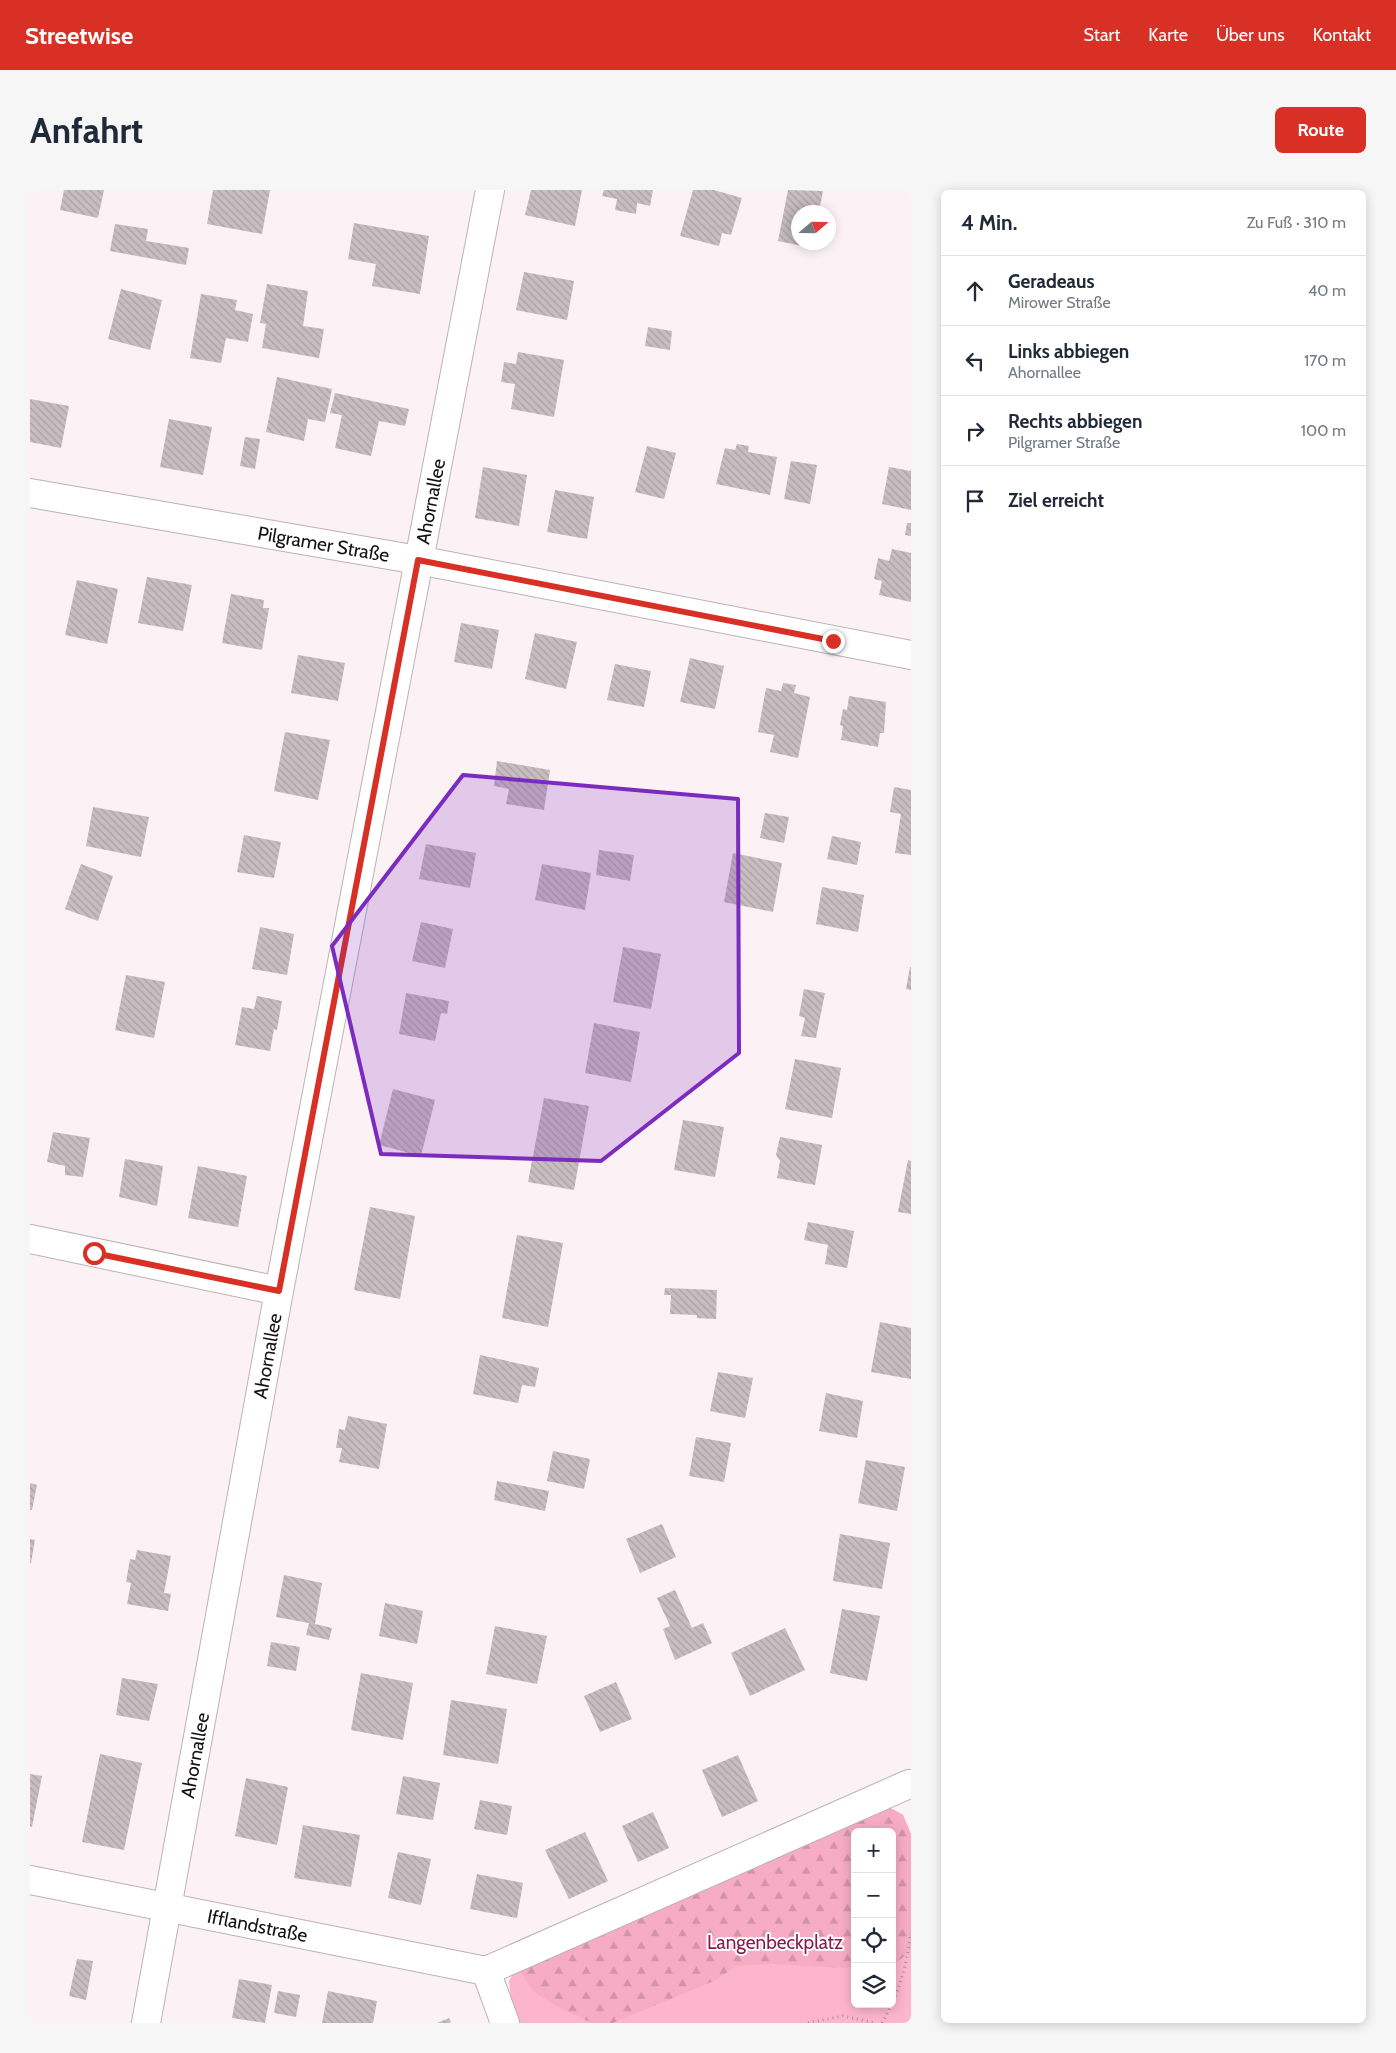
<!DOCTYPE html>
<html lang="de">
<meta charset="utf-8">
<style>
body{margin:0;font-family:Cabin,sans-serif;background:#f6f6f7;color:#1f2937}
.controls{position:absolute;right:15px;bottom:15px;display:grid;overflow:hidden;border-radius:8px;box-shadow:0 2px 12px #0003}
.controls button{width:45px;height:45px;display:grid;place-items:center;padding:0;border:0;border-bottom:1px solid #e0e1e3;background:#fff;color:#1f2937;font:25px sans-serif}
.compass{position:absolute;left:761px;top:15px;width:45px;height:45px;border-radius:50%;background:#fff;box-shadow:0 2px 12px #0003;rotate:70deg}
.stop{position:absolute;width:15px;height:15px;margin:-11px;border:4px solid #d93025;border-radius:50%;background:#fff}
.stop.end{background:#d93025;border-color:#fff;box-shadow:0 1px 5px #0008}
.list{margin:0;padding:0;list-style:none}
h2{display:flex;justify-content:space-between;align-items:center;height:65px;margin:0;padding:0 20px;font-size:21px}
h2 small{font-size:16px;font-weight:400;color:#747a83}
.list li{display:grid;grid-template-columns:32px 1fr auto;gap:15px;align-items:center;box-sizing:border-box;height:70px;padding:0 20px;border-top:1px solid #e0e1e3}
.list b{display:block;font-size:19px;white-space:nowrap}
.list p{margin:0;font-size:16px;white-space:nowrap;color:#747a83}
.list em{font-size:16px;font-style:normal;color:#747a83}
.icon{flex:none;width:28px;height:28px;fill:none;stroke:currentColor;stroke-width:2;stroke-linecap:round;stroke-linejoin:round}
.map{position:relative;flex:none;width:881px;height:1833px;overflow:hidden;border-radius:8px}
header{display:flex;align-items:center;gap:30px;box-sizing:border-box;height:70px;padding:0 25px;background:#d93025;color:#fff}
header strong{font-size:24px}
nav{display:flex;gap:28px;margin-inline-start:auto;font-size:18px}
.intro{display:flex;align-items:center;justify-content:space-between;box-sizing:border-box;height:120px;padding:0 30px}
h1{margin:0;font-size:35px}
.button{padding:12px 22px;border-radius:8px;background:#d93025;color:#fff;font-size:18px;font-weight:700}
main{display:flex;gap:30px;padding:0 30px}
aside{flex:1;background:#fff;border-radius:8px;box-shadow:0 2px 12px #0003}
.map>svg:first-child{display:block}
.green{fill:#fdb5ce;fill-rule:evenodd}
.forest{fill:url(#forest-firs)}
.building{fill:url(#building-back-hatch)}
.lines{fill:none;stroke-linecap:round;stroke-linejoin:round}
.street-casing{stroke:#bcb2b5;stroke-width:30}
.path{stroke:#9e9698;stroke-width:3;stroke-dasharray:1 4;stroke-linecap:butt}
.street{stroke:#fff;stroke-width:28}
.route{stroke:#d93025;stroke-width:6}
.marked{fill:#7b2cbf;fill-opacity:0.2;stroke:#7b2cbf;stroke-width:4;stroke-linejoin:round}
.labels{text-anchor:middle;stroke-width:4;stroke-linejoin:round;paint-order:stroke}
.street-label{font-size:19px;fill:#120f10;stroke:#fff}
.park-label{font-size:19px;fill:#861b4e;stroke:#fff}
</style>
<header>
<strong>Streetwise</strong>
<nav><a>Start</a><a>Karte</a><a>Über uns</a><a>Kontakt</a></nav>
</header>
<div class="intro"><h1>Anfahrt</h1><a class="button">Route</a></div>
<main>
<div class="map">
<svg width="881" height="1833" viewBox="0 0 881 1833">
<defs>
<pattern id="forest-firs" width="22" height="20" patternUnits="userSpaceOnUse" patternTransform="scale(1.25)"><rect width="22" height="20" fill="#f7acc6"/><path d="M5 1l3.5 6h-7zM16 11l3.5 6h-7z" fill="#d393a9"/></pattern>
<pattern id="building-back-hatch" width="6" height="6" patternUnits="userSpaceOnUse" patternTransform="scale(1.25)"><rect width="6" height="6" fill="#c8bdc1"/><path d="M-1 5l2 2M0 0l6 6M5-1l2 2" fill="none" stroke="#aba1a5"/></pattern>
</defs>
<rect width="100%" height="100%" fill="#fcf1f4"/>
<path class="green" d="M857 1616 873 1625 881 1644V1833H487L482 1819 479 1791 487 1777ZM825 1642H862V1814H825Z"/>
<path class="forest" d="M857 1616 873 1625 881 1644V1761L867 1772 862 1773V1642H825V1777L813 1778 744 1774 706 1776 686 1790 583 1833H562L528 1817 504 1802 487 1777Z"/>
<path class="building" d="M34 0H74L68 28 30 20Z
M183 0H240L232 44 177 34Z
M501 0H552L545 36 495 25Z
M574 0H623L620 16 607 13 606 24 585 20 587 9 572 6Z
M663 0H684L712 8 701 45 692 43 689 56 650 46Z
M758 0 793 1 789 22H768V52H783L782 58 748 51Z
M324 33 399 46 390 104 342 96 346 74 318 69Z
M85 34 118 39 116 51 159 58 156 75 80 61Z
M494 82 544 91 537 130 486 120Z
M237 94 278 101 273 136 294 139 289 168 232 158 236 134 230 133Z
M91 99 132 110 120 160 78 149Z
M171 104 207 110 205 120 223 124 218 152 196 148 191 173 160 168Z
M618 137 642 141 640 160 615 156Z
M488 162 534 170 524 227 481 219 485 194 471 192 474 172 486 174Z
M247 187 302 199 295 232 278 229 274 251 236 242Z
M305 203 379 219 375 236 349 231 341 266 305 258 312 225 300 223Z
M0 209 39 216 31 258 0 252Z
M139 229 182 237 173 285 130 277Z
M215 247 230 249 225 279 210 276Z
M707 254 719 256 718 262 747 267 740 305 686 294 695 258 705 260Z
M617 256 646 263 634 309 605 302Z
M761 271 787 275 780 314 754 309Z
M453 277 497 285 489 336 445 328Z
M859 277 881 281V320L852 314Z
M525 300 564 307 557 349 517 342Z
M877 333H881V346L875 345Z
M862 359 881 363V412L849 405 852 391 844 389 848 368 859 371Z
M117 387 162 395 153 441 108 433Z
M47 390 88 399 77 454 35 445Z
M201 404 234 410 233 418H239L232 460 192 453Z
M431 433 469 440 462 479 424 472Z
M505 443 547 452 536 499 495 489Z
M268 465 315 473 308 511 261 503Z
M660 468 694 476 685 519 650 512Z
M585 474 621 481 614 517 577 510Z
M753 493 766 495 764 503 780 507 768 568 740 562 744 545 728 542 736 498 751 501Z
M819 506 856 512 854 543H850L848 557 811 550 813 536 810 535 813 519 817 520Z
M255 542 300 550 288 610 244 601Z
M467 571 520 580 514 620 476 614 479 599 464 596Z
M864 597 881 600V665L865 663 871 624 860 622Z
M63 617 119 627 111 667 56 656Z
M735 623 759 627 754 653 730 648Z
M214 645 251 652 244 688 207 682Z
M802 646 831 652 827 675 797 669Z
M396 654 446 663 440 698 389 689Z
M569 660 604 665 600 691 566 685Z
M703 663 752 673 743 722 694 712Z
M51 674 83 686 68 731 35 719Z
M512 674 561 683 555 720 505 710Z
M792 697 834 705 828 742 786 734Z
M391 732 423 739 415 778 382 771Z
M230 737 264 744 257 785 222 779Z
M593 757 631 764 621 819 583 812Z
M880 777H881V800L876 799Z
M96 785 135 792 124 848 85 840Z
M774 799 795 803 786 848 771 846 775 828 769 826Z
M376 803 419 811 417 824 411 823 405 851 369 844Z
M227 806 252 811 247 840 244 839 240 861 205 855 212 817 224 819Z
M564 833 610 842 601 892 555 883Z
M765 869 811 878 802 928 755 919Z
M363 899 405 910 391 966 349 955Z
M514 908 559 916 544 1000 498 992Z
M653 930 694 937 685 987 644 980Z
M23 942 60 948 53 987 35 985V976L17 972Z
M750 947 792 955 785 995 747 988 750 971 746 965Z
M95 969 133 976 127 1016 89 1007Z
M878 970 881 971V1024L868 1022Z
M168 976 217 986 208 1037 158 1028Z
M340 1017 385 1026 370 1109 324 1100Z
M778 1032 824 1041 817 1078 795 1074 798 1055 774 1050Z
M487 1045 533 1053 518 1137 472 1128Z
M635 1098 687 1100 686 1129 667 1128V1125L640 1124 641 1105H634Z
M850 1132 881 1138V1189L841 1182Z
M450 1165 509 1178 505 1197 492 1195 488 1213 443 1204Z
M688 1182 723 1188 715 1228 680 1221Z
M796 1203 833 1211 827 1248 789 1241Z
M318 1226 357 1234 349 1279 309 1272 312 1258H306L309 1239 315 1240Z
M666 1247 701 1253 694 1292 659 1286Z
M523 1261 560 1269 554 1299 517 1291Z
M836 1270 875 1277 867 1321 828 1313Z
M467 1291 519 1301 515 1321 464 1310Z
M0 1293 7 1295 2 1320H0Z
M632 1334 646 1367 610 1383 596 1349Z
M810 1344 860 1353 852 1399 803 1391Z
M0 1349 5 1350 1 1373H0Z
M107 1360 141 1366 134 1403 141 1404 138 1421 97 1414 101 1393 96 1392 100 1369 105 1370Z
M254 1385 292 1393 285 1434 302 1438 299 1450 276 1445 279 1433 246 1427Z
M645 1400 662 1438 673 1433 682 1453 645 1470 633 1439 640 1436 627 1408Z
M355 1413 393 1421 387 1454 349 1446Z
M812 1419 850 1426 837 1491 800 1483Z
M465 1436 517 1446 507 1494 456 1484Z
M755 1438 775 1480 720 1506 701 1463Z
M241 1452 270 1457 266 1481 237 1476Z
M331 1483 383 1493 373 1550 321 1540Z
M92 1488 128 1494 119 1531 86 1525Z
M586 1492 602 1529 570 1542 554 1506Z
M421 1510 477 1519 468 1574 413 1565Z
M70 1564 112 1573 94 1660 52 1652Z
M708 1565 728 1611 692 1627 672 1580Z
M0 1584 12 1586 2 1637 0 1636Z
M373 1586 410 1593 403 1630 366 1624Z
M216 1588 258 1597 247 1655 205 1646Z
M450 1610 482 1616 477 1645 444 1639Z
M623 1622 639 1658 608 1672 592 1636Z
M273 1635 330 1645 321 1697 264 1688Z
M555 1642 578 1691 539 1709 515 1660Z
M368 1662 401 1669 391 1715 358 1708Z
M447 1684 493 1693 487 1728 440 1719Z
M47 1769 63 1771 56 1810 39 1806Z
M209 1789 242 1795 235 1833 202 1828Z
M248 1801 270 1805 266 1827 244 1823Z
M298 1801 347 1811 343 1833H292Z
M419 1828 421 1833H407Z"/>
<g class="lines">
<defs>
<g id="street">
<path id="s1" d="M0 303 388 370 881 465"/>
<path d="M0 1049 249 1101"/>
<path id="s2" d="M0 1690 456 1781"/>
<path d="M456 1781 879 1594"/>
<path d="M456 1781 475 1833"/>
<path id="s3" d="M116 1833 249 1101 460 0"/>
</g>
</defs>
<use href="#street" class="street-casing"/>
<path class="path" d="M778 1833 813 1826 845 1833
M852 1833C869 1803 876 1778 881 1743"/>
<use href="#street" class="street"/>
</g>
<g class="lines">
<path class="route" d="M64 1063 249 1101 388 370 803 451"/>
</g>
<path class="marked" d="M433 585 708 609 709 863 571 971 351 964 302 756Z"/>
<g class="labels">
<g class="street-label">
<text dy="7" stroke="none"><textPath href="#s3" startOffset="1548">Ahornallee</textPath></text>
<text dy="7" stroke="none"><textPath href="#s1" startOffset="298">Pilgramer Straße</textPath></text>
<text dy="7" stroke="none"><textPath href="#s3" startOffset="678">Ahornallee</textPath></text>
<text dy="7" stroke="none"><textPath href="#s3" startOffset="272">Ahornallee</textPath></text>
<text dy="7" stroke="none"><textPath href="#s2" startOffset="232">Ifflandstraße</textPath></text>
</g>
<g class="park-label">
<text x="745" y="1759">Langenbeckplatz</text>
</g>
</g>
</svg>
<div class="controls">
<button>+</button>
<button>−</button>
<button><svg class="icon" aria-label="locate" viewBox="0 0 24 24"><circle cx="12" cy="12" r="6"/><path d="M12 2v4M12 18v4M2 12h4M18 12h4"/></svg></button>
<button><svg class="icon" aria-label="layers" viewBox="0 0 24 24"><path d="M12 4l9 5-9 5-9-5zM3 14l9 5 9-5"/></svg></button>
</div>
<svg class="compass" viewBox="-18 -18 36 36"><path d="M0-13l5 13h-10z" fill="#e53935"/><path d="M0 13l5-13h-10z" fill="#747a83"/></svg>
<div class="stop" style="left:64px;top:1063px"></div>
<div class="stop end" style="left:803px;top:451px"></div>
</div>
<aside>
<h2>4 Min.<small>Zu Fuß · 310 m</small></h2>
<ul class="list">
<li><svg class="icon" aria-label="ahead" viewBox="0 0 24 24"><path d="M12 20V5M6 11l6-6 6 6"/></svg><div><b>Geradeaus</b><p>Mirower Straße</p></div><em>40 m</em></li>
<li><svg class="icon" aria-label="left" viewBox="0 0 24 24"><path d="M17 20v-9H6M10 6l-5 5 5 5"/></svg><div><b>Links abbiegen</b><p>Ahornallee</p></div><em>170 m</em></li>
<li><svg class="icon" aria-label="right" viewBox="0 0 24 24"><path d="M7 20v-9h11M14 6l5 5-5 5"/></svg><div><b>Rechts abbiegen</b><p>Pilgramer Straße</p></div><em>100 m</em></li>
<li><svg class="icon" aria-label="arrive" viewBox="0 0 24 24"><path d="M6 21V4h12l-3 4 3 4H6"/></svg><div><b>Ziel erreicht</b></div></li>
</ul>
</aside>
</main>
